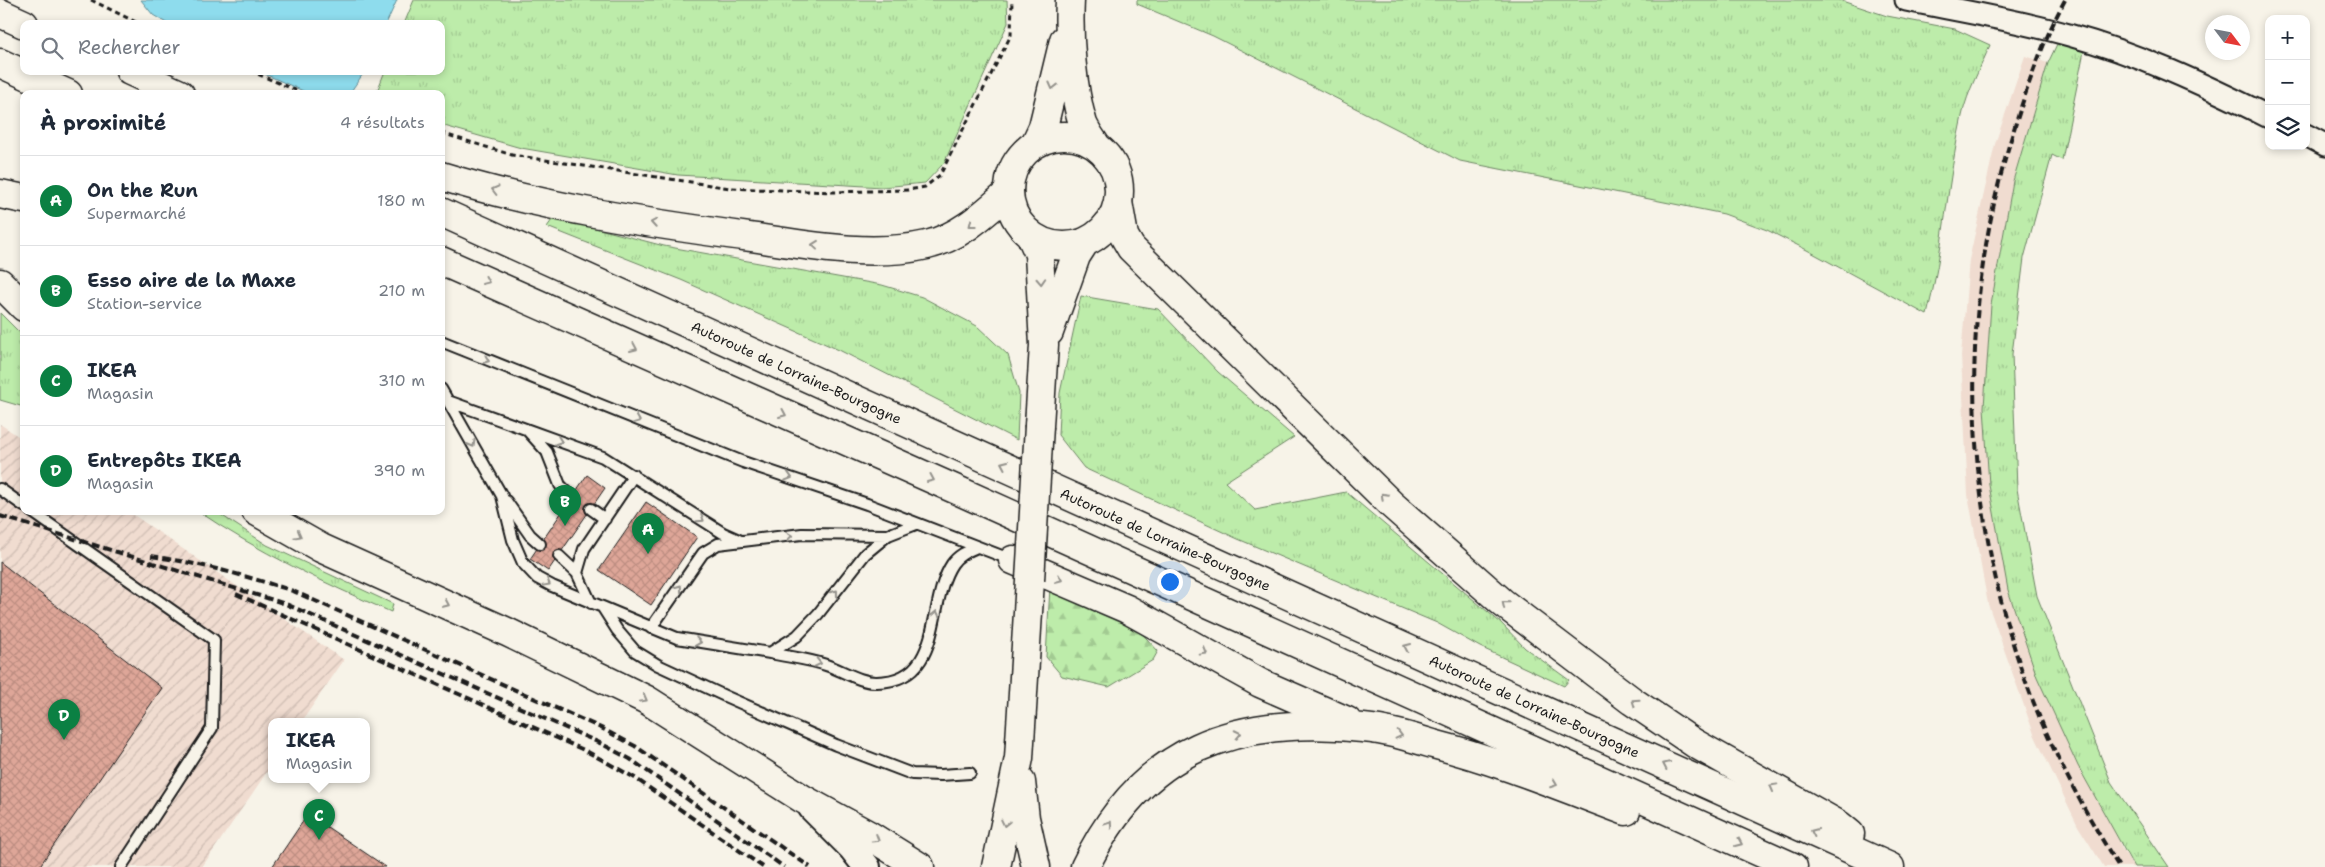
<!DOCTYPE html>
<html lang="fr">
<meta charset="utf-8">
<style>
body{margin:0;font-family:"Shantell Sans",sans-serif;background:#f2f2f3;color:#1f2937}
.controls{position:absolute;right:15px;top:15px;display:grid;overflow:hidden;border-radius:10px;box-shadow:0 2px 8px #0003}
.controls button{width:45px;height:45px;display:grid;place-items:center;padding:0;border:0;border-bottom:1px solid #e0e1e3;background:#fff;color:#1f2937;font:25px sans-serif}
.compass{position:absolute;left:2205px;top:15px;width:45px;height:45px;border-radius:50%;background:#fff;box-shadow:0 2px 8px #0003;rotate:122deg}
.you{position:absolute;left:1169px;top:581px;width:18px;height:18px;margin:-12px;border:4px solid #fff;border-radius:50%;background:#1a73e8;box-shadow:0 0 0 8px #1a73e833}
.badge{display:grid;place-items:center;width:32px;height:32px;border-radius:50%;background:#0b8043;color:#fff;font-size:16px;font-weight:700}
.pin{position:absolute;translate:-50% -41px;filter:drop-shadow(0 1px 2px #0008)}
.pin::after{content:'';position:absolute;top:26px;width:18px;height:15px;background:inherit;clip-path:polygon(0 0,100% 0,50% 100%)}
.popup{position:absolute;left:268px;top:718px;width:102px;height:65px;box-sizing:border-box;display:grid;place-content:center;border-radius:10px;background:#fff;filter:drop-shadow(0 1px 4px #0005);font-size:16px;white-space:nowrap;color:#747a83}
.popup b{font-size:19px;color:#1f2937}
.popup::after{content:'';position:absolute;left:50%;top:100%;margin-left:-10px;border:10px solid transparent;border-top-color:#fff}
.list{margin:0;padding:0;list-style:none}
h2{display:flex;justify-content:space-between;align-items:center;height:65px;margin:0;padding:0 20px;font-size:21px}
h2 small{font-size:16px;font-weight:400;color:#747a83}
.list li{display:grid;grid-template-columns:32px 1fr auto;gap:15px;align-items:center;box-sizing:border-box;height:90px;padding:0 20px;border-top:1px solid #e0e1e3}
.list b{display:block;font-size:19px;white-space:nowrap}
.list p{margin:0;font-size:16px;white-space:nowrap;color:#747a83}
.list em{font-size:16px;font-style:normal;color:#747a83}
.icon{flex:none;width:28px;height:28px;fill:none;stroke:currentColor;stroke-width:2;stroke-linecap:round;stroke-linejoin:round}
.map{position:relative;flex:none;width:2325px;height:867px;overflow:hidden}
.search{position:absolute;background:#fff;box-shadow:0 2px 8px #0003;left:20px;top:20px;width:425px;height:55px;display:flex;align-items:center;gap:12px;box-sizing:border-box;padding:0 18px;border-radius:10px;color:#747a83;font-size:19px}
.panel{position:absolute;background:#fff;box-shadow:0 2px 8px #0003;left:20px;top:90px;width:425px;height:425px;border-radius:10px}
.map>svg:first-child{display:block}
.built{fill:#f0dcd0}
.industrial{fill:url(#industrial-furrows)}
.grass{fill:url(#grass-tufts);stroke:#6c8463}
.forest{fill:url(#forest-firs);stroke:#6c8463}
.water{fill:#8edced;stroke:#608f99}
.building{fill:url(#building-cross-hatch);stroke:#1c1c1c}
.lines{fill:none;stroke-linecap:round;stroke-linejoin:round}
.service-casing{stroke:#1c1c1c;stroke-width:14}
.minor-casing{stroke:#1c1c1c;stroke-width:25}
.tertiary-casing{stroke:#1c1c1c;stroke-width:30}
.secondary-casing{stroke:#1c1c1c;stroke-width:31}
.motorway-casing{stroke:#1c1c1c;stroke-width:31}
.path{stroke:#1c1c1c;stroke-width:3;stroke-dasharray:5 4;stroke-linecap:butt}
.service{stroke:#f7f3e8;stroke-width:10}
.minor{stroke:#f7f3e8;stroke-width:21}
.tertiary{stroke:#f7f3e8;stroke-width:26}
.secondary{stroke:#f7f3e8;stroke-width:28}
.motorway{stroke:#f7f3e8;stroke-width:28}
.rail{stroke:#1c1c1c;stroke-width:4;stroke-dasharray:8 4;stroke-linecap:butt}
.secondary-bridge-casing{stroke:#1c1c1c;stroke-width:31;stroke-linecap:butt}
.secondary-bridge{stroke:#f7f3e8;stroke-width:28}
.oneway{stroke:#94928c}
.labels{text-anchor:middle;stroke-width:5;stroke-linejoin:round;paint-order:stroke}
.street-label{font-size:14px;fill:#1c1c1c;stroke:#f7f3e8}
</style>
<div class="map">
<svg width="2325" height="867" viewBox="0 0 2325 867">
<defs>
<pattern id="industrial-furrows" width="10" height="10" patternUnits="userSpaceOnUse" patternTransform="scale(1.25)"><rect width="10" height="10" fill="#f0dcd0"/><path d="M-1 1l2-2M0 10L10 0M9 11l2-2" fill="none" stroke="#cdbcb2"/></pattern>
<pattern id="grass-tufts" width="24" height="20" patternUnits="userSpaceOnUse" patternTransform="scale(1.25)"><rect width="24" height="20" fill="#bdecaa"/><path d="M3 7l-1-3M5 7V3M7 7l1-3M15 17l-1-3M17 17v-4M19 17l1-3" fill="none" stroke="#a2ca92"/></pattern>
<pattern id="forest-firs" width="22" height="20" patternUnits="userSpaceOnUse" patternTransform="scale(1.25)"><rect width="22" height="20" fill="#bdecaa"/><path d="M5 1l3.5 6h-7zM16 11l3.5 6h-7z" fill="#a2ca92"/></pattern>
<pattern id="building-cross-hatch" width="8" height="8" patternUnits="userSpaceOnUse" patternTransform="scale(1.25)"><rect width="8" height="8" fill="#dea698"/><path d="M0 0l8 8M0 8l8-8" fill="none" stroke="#be8e82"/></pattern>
</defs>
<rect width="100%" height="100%" fill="#f7f3e8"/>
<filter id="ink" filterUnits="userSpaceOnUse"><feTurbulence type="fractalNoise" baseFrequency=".02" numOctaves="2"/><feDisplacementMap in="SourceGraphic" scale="10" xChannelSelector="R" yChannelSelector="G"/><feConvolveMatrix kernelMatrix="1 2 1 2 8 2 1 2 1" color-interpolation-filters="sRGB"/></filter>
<g filter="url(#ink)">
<path class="built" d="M2025 56 2048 63 2013 181 1991 305 1984 407 1989 485 2121 847 2134 867H2104L2078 826 2034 734 1988 604 1968 495 1961 356 1969 260 1995 144Z"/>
<path class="industrial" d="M0 424 24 440V511H128L344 660 302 721H272L271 766 202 867H0Z"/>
<path class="grass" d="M414 0H1007L1008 23 944 163 925 183 882 187 678 175 521 148 441 125V94H376L385 71H441V24H404Z
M1137 0H1839L1887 16 1955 29 1990 45C1981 67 1967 92 1962 116 1947 182 1944 249 1927 315L1807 250 1767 230 1724 214 1460 161 1213 36 1137 4Z
M2058 42 2084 51 2062 160 2052 155 2024 258 2012 354 2017 489 2037 596 2111 782 2169 867H2134L2078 766 2037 677 2008 590 1989 485 1984 407 1991 305 2013 181 2048 63Z
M554 217 664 246 882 285 922 297 977 326 1008 355 1019 393 1017 440 839 350 681 280 547 227Z
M1081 296 1158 309 1218 372 1294 437 1225 482 1255 510 1346 492 1501 623 1525 648 1569 680 1564 686 1480 647 1437 623 1238 539 1084 468 1058 435 1060 393Z
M0 313 24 337V407L0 400Z
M198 511H215L267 545 393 604 391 612C324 583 258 552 198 511Z"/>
<path class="forest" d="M1050 587 1136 627 1158 651 1153 660 1109 687 1062 676 1046 657Z"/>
<path class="water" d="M141 0H397L386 24H168L153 15Z
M258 71H365L349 94H310Z"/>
<path class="building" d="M587 475 605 488 548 571 530 559Z
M646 502 697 537 651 605 599 570Z
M0 562 162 688 39 867H0Z
M308 814 386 867H272Z"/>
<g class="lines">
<defs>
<path id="service" d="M441 341 743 462 867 504 1012 560
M441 389 502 496 513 540 523 563 537 578 552 586 677 638 770 653 797 636 818 614 865 554 888 535 916 524
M448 401 603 457 723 533 741 541
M527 430 547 452 560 485 572 497
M0 489 24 506
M506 501 530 535 540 544
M591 509 605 519
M31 511 214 640 212 728 121 867
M559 556 577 573 591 603
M577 573 584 549 634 475
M603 608 617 630 635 651 658 665 727 697 836 745 912 774 941 775 970 773
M651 628 703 553 718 544 802 534 888 535
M770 653C789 657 808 659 826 665 842 670 861 683 877 682 945 681 926 603 952 564 958 555 968 551 977 547"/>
<path id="minor" d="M1906 0C1961 11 2016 20 2069 35 2139 54 2205 85 2269 117
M2306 135 2325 145"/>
<path id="tertiary" d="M812 808 851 847 867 867"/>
<path id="secondary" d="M1070 0C1068 38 1072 88 1083 124 1086 131 1091 138 1095 144
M1009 191a55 55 0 1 1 110 0a55 55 0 1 1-110 0Z
M1035 144 1043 127 1064 40
M1030 234 1039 254 1044 345 1039 426
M1049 332 1076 256 1085 242
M1021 782 1025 818 1036 867
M996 867 1019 758 1030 580"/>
<g id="motorway">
<path d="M0 13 24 24"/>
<path d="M0 63 68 94"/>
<path d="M130 71 180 94"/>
<path d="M441 176C541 207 646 223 750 237 806 245 870 258 927 245 960 237 984 214 1009 192"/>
<path d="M0 194 24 199"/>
<path d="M1118 202 1124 236 1131 248 1391 504 1503 603 1632 701 1694 743 1839 825 1850 834"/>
<path id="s1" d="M441 212 1890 867"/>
<path d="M441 261 957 490 1793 867"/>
<path d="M0 283 24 307"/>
<path d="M256 511 321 548 507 632 647 700 803 799 867 834 920 867"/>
<path d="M1013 560 1127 609 1260 683 1347 721"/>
<path d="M1085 867C1142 747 1236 715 1363 728 1387 730 1410 737 1433 744 1499 761 1562 787 1626 811"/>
</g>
</defs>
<use href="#service" class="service-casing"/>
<use href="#minor" class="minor-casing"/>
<use href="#tertiary" class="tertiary-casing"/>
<use href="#secondary" class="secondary-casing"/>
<use href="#motorway" class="motorway-casing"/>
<path class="path" d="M91 0 140 24
M250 71 305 94
M441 133 512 155 730 188 833 192 908 190 925 187 940 175 1011 35 1012 0"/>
<use href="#service" class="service"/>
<use href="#minor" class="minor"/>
<use href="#tertiary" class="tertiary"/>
<use href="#secondary" class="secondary"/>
<use href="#motorway" class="motorway"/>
<path class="rail" d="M2065 0C2040 46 2023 99 2008 149 1955 330 1965 525 2033 701 2056 759 2086 814 2119 867
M0 516 286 604 602 744 630 759 784 867
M151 556C202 564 244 575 293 591L601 728 635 746 810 867
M236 594 586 751 635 778 763 867"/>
<defs>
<path id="secondary-bridge" d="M1030 580 1039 426"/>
</defs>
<use href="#secondary-bridge" class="secondary-bridge-casing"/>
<use href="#secondary-bridge" class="secondary-bridge"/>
</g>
<defs><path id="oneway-chevron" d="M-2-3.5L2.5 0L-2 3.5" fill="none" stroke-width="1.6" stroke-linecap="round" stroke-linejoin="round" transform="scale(1.25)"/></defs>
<g class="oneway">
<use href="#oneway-chevron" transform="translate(1053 86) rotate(104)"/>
<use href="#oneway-chevron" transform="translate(495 190) rotate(-166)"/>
<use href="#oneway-chevron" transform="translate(654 223) rotate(-170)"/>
<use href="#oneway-chevron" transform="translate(972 224) rotate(142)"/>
<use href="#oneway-chevron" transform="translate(815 245) rotate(-174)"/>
<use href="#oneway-chevron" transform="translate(486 281) rotate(24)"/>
<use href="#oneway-chevron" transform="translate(1041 281) rotate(87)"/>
<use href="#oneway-chevron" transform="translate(634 348) rotate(24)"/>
<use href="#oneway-chevron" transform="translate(486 360) rotate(22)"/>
<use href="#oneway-chevron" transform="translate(783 414) rotate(24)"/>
<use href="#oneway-chevron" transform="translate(637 420) rotate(22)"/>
<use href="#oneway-chevron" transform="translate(559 441) rotate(20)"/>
<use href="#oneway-chevron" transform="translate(472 444) rotate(60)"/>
<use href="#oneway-chevron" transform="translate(1004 464) rotate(-156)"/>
<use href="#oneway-chevron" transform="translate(789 477) rotate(17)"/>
<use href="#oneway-chevron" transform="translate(931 479) rotate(24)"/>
<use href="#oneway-chevron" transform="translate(1384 496) rotate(-135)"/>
<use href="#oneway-chevron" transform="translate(701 519) rotate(33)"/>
<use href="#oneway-chevron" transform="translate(298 535) rotate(29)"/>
<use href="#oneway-chevron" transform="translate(789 536) rotate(-6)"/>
<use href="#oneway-chevron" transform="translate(1059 579) rotate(22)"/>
<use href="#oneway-chevron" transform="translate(547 583) rotate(29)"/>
<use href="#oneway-chevron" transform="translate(679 588) rotate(-55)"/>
<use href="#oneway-chevron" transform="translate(835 593) rotate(-52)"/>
<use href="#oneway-chevron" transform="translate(446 604) rotate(24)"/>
<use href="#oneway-chevron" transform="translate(1505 604) rotate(-141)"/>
<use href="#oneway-chevron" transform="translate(936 614) rotate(-78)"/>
<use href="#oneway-chevron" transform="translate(698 642) rotate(9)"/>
<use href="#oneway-chevron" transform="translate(1407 647) rotate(-156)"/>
<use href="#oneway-chevron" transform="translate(1204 652) rotate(29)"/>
<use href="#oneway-chevron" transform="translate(818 663) rotate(13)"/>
<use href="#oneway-chevron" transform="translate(644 699) rotate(29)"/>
<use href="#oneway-chevron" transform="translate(1635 702) rotate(-145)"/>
<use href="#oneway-chevron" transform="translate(1238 734) rotate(-12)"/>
<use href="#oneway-chevron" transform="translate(1399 735) rotate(14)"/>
<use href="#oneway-chevron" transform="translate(1666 765) rotate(-155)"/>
<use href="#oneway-chevron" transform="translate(1554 784) rotate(21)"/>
<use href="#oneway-chevron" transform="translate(1773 787) rotate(-151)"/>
<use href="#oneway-chevron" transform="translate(1005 823) rotate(102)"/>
<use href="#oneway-chevron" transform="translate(1109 824) rotate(-56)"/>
<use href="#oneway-chevron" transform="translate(1814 832) rotate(-155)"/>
<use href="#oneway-chevron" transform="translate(876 839) rotate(32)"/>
<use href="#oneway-chevron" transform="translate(1739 843) rotate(24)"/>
</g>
</g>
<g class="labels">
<g class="street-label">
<text dy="5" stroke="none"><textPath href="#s1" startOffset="390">Autoroute de Lorraine-Bourgogne</textPath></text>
<text dy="5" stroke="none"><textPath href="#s1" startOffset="795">Autoroute de Lorraine-Bourgogne</textPath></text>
<text dy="5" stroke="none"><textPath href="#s1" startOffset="1200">Autoroute de Lorraine-Bourgogne</textPath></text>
</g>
</g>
</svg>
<div class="controls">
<button>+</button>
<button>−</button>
<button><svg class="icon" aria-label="layers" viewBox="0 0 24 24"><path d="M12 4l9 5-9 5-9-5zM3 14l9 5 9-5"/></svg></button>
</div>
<svg class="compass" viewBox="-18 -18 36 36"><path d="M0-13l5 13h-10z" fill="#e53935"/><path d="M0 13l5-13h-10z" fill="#747a83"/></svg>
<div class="you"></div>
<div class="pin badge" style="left:648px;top:554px">A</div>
<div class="pin badge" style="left:565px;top:526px">B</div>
<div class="pin badge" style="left:319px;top:840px">C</div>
<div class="popup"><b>IKEA</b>Magasin</div>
<div class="pin badge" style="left:64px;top:740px">D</div>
<div class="search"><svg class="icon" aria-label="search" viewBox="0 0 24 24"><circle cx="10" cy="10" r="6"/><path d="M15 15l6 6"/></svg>Rechercher</div>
<section class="panel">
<h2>À proximité<small>4 résultats</small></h2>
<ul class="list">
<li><span class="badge">A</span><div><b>On the Run</b><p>Supermarché</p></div><em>180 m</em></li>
<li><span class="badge">B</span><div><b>Esso aire de la Maxe</b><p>Station-service</p></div><em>210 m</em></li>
<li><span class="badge">C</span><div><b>IKEA</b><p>Magasin</p></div><em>310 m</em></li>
<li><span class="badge">D</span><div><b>Entrepôts IKEA</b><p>Magasin</p></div><em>390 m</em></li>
</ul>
</section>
</div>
